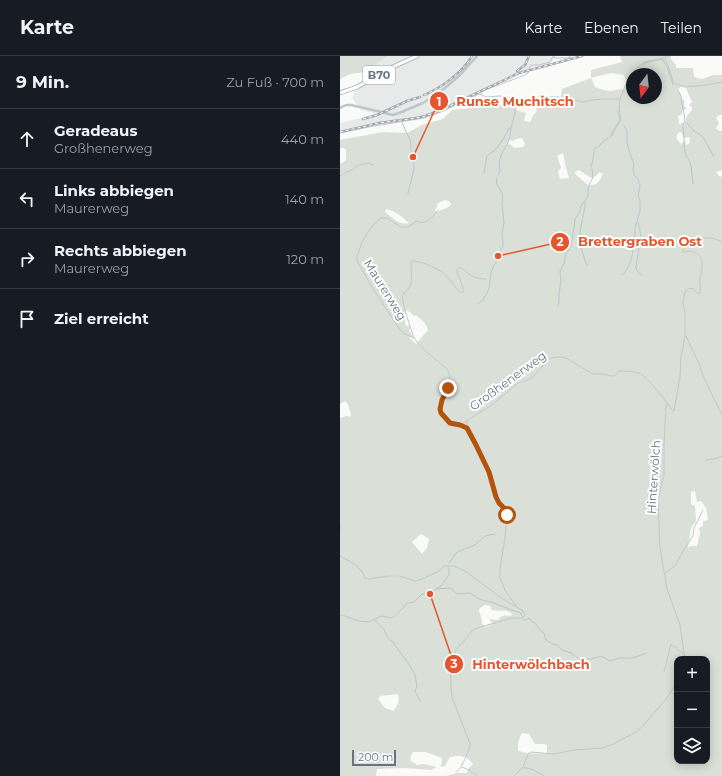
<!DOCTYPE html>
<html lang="de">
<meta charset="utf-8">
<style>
body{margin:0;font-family:Montserrat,sans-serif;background:#20242c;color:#f1f3f6}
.controls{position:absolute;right:12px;bottom:12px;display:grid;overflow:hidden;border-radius:8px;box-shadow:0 2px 10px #0003}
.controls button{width:36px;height:36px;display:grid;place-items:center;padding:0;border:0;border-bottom:1px solid #363941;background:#171b24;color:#f1f3f6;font:20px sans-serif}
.compass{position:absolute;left:286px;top:12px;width:36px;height:36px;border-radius:50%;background:#171b24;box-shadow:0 2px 10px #0003;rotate:195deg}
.scale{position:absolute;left:12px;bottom:10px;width:44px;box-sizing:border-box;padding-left:4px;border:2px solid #657683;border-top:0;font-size:11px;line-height:14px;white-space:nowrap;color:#657683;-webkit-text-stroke:3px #fff;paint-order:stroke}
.stop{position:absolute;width:12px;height:12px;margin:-9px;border:3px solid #b45309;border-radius:50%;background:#fff}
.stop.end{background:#b45309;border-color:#fff;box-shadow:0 1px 4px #0008}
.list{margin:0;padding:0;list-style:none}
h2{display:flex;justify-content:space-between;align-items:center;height:52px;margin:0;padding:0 16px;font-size:17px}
h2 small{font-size:13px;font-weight:400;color:#9ea1a6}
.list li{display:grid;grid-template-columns:26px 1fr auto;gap:12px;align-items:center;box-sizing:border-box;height:60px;padding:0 16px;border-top:1px solid #363941}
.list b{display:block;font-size:15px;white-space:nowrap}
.list p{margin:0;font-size:13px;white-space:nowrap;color:#9ea1a6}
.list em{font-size:13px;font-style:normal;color:#9ea1a6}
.icon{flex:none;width:22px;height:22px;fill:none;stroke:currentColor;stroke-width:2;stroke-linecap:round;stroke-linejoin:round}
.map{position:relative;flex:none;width:382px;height:720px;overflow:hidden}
header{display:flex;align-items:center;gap:24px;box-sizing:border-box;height:56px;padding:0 20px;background:#171b24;border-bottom:1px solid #363941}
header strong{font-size:19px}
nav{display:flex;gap:22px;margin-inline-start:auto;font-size:14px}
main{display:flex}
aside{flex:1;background:#171b24}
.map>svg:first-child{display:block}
.built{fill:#e8e9e9}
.green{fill:#dadfd7;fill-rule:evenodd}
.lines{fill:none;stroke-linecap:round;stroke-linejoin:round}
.stream{stroke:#bbc7cb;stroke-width:1}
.river{stroke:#bbc7cb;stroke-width:2.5}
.primary-casing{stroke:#b5babe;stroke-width:5}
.minor{stroke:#c3c8cc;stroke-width:1}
.primary{stroke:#fff;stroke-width:3}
.rail-casing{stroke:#a2aab0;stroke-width:2.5}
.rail{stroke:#fff;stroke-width:1;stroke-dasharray:3;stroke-linecap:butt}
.route{stroke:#b45309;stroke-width:5}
.labels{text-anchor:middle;stroke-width:4;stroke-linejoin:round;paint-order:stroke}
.shield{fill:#fff;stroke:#939fa8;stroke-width:1}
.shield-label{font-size:11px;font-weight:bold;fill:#657683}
.street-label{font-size:12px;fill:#657683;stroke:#fff}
.leader{fill:none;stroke:#e4572e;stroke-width:1.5}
.callout-dot{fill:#e4572e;stroke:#fff;stroke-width:1.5}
.mark-label{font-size:12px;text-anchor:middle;font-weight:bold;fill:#fff}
.callout-label{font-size:13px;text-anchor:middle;font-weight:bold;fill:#e4572e;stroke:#fff;stroke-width:4;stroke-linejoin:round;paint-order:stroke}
</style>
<header>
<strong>Karte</strong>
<nav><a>Karte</a><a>Ebenen</a><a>Teilen</a></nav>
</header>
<main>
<aside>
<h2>9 Min.<small>Zu Fuß · 700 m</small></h2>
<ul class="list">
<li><svg class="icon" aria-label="ahead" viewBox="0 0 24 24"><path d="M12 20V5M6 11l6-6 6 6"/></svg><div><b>Geradeaus</b><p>Großhenerweg</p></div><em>440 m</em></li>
<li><svg class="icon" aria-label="left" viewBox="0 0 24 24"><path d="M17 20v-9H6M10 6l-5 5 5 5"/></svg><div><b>Links abbiegen</b><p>Maurerweg</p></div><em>140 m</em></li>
<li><svg class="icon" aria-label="right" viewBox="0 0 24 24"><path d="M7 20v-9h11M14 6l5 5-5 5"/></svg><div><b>Rechts abbiegen</b><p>Maurerweg</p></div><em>120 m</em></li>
<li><svg class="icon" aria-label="arrive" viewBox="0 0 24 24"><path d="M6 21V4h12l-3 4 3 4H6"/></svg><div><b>Ziel erreicht</b></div></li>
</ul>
</aside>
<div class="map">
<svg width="382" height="720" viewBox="0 0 382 720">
<rect width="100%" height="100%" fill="#fafaf8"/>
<path class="built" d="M48 0H207L215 2 210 7 188 13V15L168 22 109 51 87 60 26 70 0 77V67L33 59V57L21 54 12 42 13 40 14 39 13 35 30 26 25 16Z"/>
<path class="green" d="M0 0H48L25 16 10 18 0 23Z
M280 0H331V3L336 9V12H353L354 21 362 23 373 19H382V59H379L376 62 379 67 376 72 379 75H382V114L376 116 380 121 382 120V720H106L117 717H127L128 713 133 708C126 699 121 699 110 701L105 710 101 711 102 702 86 696H73L70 701 71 705 77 709 83 708 97 711 91 714 65 712 37 713 36 720H0V362L7 360 10 361 11 358 9 352 8 348 5 345 0 348V108L6 104V94L4 92H0V84L43 76 67 77 82 69 103 63 112 54 173 48 176 54 186 57 184 65 190 66 193 60 197 55 195 50 203 47 220 49 222 33 251 22V14L282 6ZM271 17 284 19 287 27 284 35 281 33C271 36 264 35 255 31L251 22ZM292 18H316V42H292ZM341 31 346 32 352 46 349 49 352 51V54L347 60 345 66 339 68 338 60 342 58V55L346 53V51L344 50V44L342 43 341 38 337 34ZM341 76 344 82 350 81V84L349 88 346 89 345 85 341 88 339 86 336 81 338 77ZM182 82 185 88 183 91 174 92 170 88 168 89 169 84 173 85 176 83ZM223 97 226 112 229 122 220 123 218 115 221 112 217 100ZM239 114 251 122 256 120 259 116 263 118C259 126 258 129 248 129L236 119 235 116ZM105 144 109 145 111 148C107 154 102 152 98 156L95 155 98 147ZM46 153C56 155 61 160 69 167 59 170 52 161 45 156ZM66 254 71 257 74 260 76 259C81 264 87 267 88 274L76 288 69 281H74L69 275 70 272 69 270H66L65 266ZM355 435 357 446 361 445 366 452 368 464 363 465V470L359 472 360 478 357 490H351L348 492 351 472 356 465 355 450 351 448V436ZM81 478 89 483 87 492 82 498 72 486ZM145 549 150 550 152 554C160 556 165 552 172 558L171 560C165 559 161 559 158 564L149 563 153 568 145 571 142 568C143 563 139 558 139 553ZM337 603H367V705H337ZM58 638C60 645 58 650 53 655L45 652 38 643 40 640ZM182 677 189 678 195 688H204L207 689V698L187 697 178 695C178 687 178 684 182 677Z"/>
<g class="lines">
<path class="stream" d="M302 9 305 7 322 3 323 4 328 13 333 29
M191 14 217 7
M338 34 341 41 345 64 343 69
M63 55 64 57
M62 66 67 78 70 83 71 90V96L74 106V113L68 137
M347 67 354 75 363 81 374 101
M284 70 287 74V86L289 95 294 108 293 112 294 119 298 123 300 130 298 140 300 144V155L295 172
M343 71C345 80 343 88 345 97 346 100 348 102 350 106 352 112 352 121 353 128
M270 80 280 63 278 55
M251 111 253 104 254 94 268 82
M144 117 147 100 156 93 164 82 169 72H171
M158 119 160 115 159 106 162 97 167 89 170 80 171 72 175 57 176 43
M157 121C155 130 159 130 162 137 163 140 163 144 162 147
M245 146V150L240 176 242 195 246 207 247 209
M298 167 300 174
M300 175 301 180 296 211 297 215 301 219
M282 219C293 211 295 185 295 173
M137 248 143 244 147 237 149 232 151 217 154 209 158 203V198L163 190V186L162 178 164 166 162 148
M218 250 219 245V238L221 225 220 215 225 205V200L231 190 233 178 235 163 240 156V152L243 147 248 140C247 133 249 127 253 122L252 113
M366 404C372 403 377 403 382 400
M109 507 117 496 135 489 145 480 155 478
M97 532 101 530 109 519V512
M0 559H2L19 565 29 566 41 560 52 562 63 552 67 547 74 546 82 538H90L96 533 111 532 117 538 130 537 139 543 154 547 169 553 181 557 182 560
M183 563 186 564 189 562 192 566 195 567 199 573 204 577 206 584 213 588 217 589 222 594 231 597 244 606C248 602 255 603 261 600L270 605 279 602H293L307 597
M34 564 44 573 47 581 53 586 70 610 75 619 77 630 75 635 80 645"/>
<path class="river" d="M0 52 6 49H11L37 55 53 59 59 57 83 47 99 37 120 19 137 0"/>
<defs>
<path id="primary" d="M216 0H228
M0 37 17 31 55 10 77 0"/>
</defs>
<use href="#primary" class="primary-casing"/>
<path class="minor" d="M325 3 330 15 333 26C335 27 336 28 339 29 349 33 371 28 382 26
M141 38 142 36 145 34 185 19 188 17 190 10 192 9H199L210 6 213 0
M0 77 34 70 84 62 101 56 139 38 147 41 160 40 182 43 200 41H219L244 46 252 44 264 43H280
M270 82C275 77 276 70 281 64L279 52 280 43 287 25 294 15 304 6 324 2 327 0
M0 120 6 116 12 114 19 109 28 107 33 109
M98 154C95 158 89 165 84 166 82 167 79 166 77 165L68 171H61L47 162H41L35 167 30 173 23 184 17 200V205L32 231 60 274 65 278 74 282 83 293 107 313 109 317 110 324 108 333 102 344 100 355 110 367 121 369 127 372
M346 280 360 310 363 320 382 359
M74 282C72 275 60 244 63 239 64 236 67 234 69 232 73 225 71 214 71 207L72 205C80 204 102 214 107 220 111 225 115 230 119 235L121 237 123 236C124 228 116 217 117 214 118 213 119 212 120 211 130 218 132 223 146 223
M327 348 326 350 324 389V419L318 444 320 492 327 533 340 569 345 603
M121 369 126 365
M0 470V475
M0 500C11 506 21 510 25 522L28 523 47 520H60L75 525 82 523 97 516 101 514 103 510H113L117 511 128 517 160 541 183 555 185 559 182 562H172L137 572C128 577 130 578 124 585 122 588 118 591 116 594 110 607 110 627 112 641L130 688C130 692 123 708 121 711 120 713 117 715 116 716
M325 517 335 510 343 495 350 484 353 480 354 472 363 454
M176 550 165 534 160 522V512L165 482 167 459 165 453 159 447 156 441 149 416 136 389 127 372V365L153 348 178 327 190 323 197 317 207 305 211 302 219 301 226 302 251 317C254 318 257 318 261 318 269 319 274 323 279 315 284 315 293 315 298 317 307 319 327 347 333 355H334L340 321 341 300 343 292 345 279V256L343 247 345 236 349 232 353 233 358 238 360 237C361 232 359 226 360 221 361 218 362 215 362 211 363 199 355 193 343 196L342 195C352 181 367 178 382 186
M324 616 331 588 345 599
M122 711 129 714 137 720
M183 712C191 711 197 716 204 720
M174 720 183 711 188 698 191 696 213 698 235 694 262 692 273 688 296 676 304 669 327 642 337 626"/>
<use href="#primary" class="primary"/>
<defs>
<path id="rail" d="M177 15 185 9 189 0
M84 39C101 32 123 16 132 0
M23 63 37 59 67 45 80 41
M0 76 39 67 76 62 85 60 99 55 179 17 242 0"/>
</defs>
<use href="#rail" class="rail-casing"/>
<use href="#rail" class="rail"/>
</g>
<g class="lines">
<path class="route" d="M108 332 102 344 100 353 101 357 110 367 120 369 127 372 136 389 149 416 156 441 159 447 165 453 167 459"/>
</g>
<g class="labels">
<rect class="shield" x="23" y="10" width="32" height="18" rx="3"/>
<g class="shield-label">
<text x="39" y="23">B70</text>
</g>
<g class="street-label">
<text transform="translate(45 234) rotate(58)" y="4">Maurerweg</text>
<text transform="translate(168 325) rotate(-36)" y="4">Großhenerweg</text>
<text transform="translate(314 421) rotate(-86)" y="4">Hinterwölch</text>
</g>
</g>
<path class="leader" d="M73 101L99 45M158 200L220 186M90 538L114 608"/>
<g class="callout-dot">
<circle cx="73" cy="101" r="4"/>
<circle cx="158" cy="200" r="4"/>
<circle cx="90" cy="538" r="4"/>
<circle cx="99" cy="45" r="10"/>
<circle cx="220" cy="186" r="10"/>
<circle cx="114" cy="608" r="10"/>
</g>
<g class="mark-label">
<text x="99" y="50">1</text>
<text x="220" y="190">2</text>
<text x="114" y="612">3</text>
</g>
<g class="callout-label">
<text x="175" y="50">Runse Muchitsch</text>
<text x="300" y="190">Brettergraben Ost</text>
<text x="191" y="613">Hinterwölchbach</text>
</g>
</svg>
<div class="controls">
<button>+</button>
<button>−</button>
<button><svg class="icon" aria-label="layers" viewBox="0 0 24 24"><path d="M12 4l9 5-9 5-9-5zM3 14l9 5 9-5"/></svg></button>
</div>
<svg class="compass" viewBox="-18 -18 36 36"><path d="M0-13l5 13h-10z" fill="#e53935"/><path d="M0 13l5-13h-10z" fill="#9ea1a6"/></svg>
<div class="scale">200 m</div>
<div class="stop" style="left:167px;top:459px"></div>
<div class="stop end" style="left:108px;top:332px"></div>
</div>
</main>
